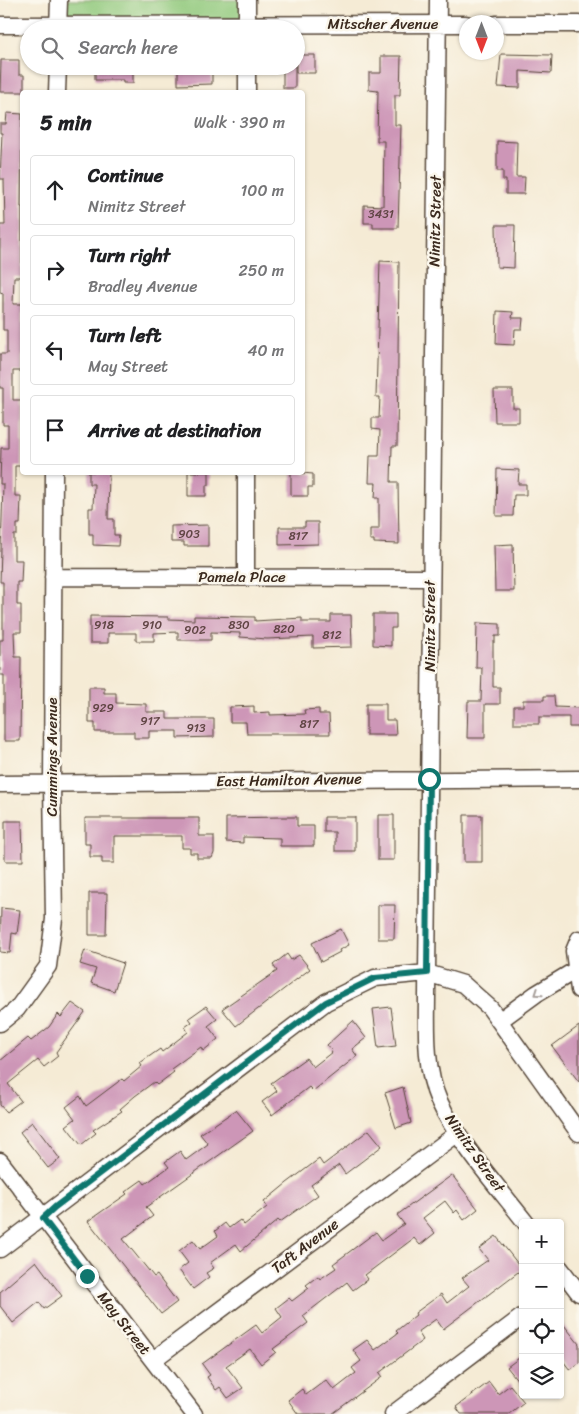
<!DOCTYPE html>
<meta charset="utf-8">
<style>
body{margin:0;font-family:Sriracha,sans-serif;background:#f2f2f2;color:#202124}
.controls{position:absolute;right:15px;bottom:15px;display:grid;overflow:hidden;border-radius:5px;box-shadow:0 1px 4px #0004}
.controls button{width:45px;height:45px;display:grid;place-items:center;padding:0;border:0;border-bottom:1px solid #e0e0e0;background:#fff;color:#202124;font:25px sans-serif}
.compass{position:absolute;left:459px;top:15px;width:45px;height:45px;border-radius:50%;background:#fff;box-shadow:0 1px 4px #0004;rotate:180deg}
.stop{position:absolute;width:15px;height:15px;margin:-11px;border:4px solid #0f766e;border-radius:50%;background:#fff}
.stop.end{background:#0f766e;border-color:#fff;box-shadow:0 1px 5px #0008}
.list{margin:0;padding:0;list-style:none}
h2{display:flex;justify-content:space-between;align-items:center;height:65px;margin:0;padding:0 20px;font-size:21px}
h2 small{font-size:16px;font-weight:400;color:#757577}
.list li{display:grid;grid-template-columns:32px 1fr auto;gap:15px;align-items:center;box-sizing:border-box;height:70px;margin:0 10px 10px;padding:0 10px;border:1px solid #e0e0e0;border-radius:5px}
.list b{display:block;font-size:19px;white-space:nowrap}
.list p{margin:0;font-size:16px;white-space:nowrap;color:#757577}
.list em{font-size:16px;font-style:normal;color:#757577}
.icon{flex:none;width:28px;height:28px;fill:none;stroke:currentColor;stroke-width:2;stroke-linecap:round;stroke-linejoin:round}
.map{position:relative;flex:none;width:579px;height:1414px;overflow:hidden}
.search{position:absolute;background:#fff;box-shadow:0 1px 4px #0004;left:20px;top:20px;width:285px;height:55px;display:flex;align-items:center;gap:12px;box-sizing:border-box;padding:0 18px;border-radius:28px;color:#757577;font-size:19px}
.panel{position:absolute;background:#fff;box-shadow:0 1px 4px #0004;left:20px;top:90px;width:285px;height:385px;border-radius:5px}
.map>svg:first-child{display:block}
.green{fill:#91c97d;stroke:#667a4e}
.building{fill:#cd96b7}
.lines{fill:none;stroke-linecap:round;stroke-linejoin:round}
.minor-casing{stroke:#574739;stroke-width:19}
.minor{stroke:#fff;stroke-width:16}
.oneway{stroke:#a79f9a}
.route{stroke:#0f766e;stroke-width:6}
.labels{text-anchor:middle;stroke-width:5;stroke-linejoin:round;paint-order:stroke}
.number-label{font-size:12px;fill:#604544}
.street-label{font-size:15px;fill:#3b2a1e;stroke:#fbf7ec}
</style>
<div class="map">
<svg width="579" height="1414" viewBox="0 0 579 1414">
<rect width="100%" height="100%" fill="#fbf7ec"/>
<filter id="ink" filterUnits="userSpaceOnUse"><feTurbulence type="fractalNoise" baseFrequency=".02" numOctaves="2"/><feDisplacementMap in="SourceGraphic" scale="10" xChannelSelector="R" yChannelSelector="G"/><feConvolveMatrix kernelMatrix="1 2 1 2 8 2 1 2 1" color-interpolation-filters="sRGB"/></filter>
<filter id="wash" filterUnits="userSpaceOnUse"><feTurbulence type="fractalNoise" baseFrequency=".0096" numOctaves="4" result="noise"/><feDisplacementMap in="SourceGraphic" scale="20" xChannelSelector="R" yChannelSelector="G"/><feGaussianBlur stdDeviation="1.12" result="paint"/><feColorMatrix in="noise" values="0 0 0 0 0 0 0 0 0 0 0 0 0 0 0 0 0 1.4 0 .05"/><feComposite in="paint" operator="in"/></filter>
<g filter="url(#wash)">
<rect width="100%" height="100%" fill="#f5ebd5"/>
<path class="green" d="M59 0H247V24L58 25Z"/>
<g id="blocks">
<path class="building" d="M501 54 552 55 551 73 520 71V88L498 87Z
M296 55H315V73H296Z
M381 56H401L400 95H395V125H401L398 228H373V223H364V205L383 206 384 141H377L378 91 369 90V73H381Z
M1 60H19V75H24V92H0Z
M99 66H125V70H133V83H123V80H95V70H99Z
M178 66H198V71L212 70V84L178 85Z
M283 66H295V88H283Z
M7 113 22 114 21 207H22V277H14L13 304H22V371H13V400H22L21 466H15V496H21L20 524H17V535H14V560H22L21 582H17V605H21V632H14L15 657H21L20 741H4V675H0V640H3V582H0L3 484H0L1 448H8V425H3V388H0V354H7V330H3V293L0 292V225H5L4 179H0L2 133H0V124H6Z
M497 141 517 142 516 177H525L524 194H506V180H503V171H497Z
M496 225H515L514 268 497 267Z
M380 261 399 262 397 446H392L391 482H398L399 544 374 543V540H370V529H379V498H375L376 483H369L370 456H379L380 430 372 429V418H379L380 397H376Z
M497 311 513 312 512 318H523L522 329H515L514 345 496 344Z
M494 390H513V408H519V422H495Z
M497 469 519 470 518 484H526V495H514L513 516H496Z
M89 472H109L108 519H114V535H119L118 546 93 545V534H89V508H93L94 484H89Z
M188 472H209V485H206V496H188Z
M291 472 313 474V487H308V496H291Z
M305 522H318V544L279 545V527H305Z
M208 525V546H184V542H171V526Z
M513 544 514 591H495L494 545Z
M373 614H396V628H391V646L373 645Z
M331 615H351L352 647 313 648V637L267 639 240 637V633L211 632V640H178V632L154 633V641H136V633H108V643H90V616L168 617V619L194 620V616L255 617V621L302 618V622H331Z
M477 623 500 624V636H495V642H493V687H500V704H485V738H467L468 701H481L482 668H476Z
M89 687H104V693H116V703L146 704V712H167V719H214V737L177 738V731H149V738H134V732H95V723H89Z
M544 696H554L555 707 579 708V727H569V717H539V724H514V706H523V700H544Z
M366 704H386V720H395L396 735H366Z
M254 706V713L270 712V715L305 714 304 710 319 709V714H329L330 734H247L246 722H230V707Z
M378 815H394V860H378Z
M464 815H482V862H464Z
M280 817H297V826H314V846H280V838L243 837V843L226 842V818Z
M324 817H355V851H335V832H324Z
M85 818H199V836H214V853L212 858H197V853H190V848H182V836H114V863H102V857H90V844H85Z
M5 821H22L23 861H5Z
M89 893H107L106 935H89Z
M378 905H395L394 939H378Z
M1 908 20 910 17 934 12 933 10 953 0 952Z
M341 929 349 945 339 950 340 952 321 962 312 943Z
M85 950 123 963 114 991 91 983 96 969 80 964Z
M287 954 291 960 299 955 310 969 236 1026 222 1009 277 971 273 965Z
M72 1003 85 1012 56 1052 58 1056 44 1067 38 1060 8 1084 21 1101 6 1112 0 1105V1061L28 1038 31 1041 49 1027 58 1014 61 1017Z
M206 1006 217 1019 208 1026 218 1039 203 1051 201 1047 171 1069 174 1072 157 1085 154 1082 135 1096 120 1109 122 1111 93 1130 96 1133 81 1145 66 1126 75 1119 66 1107 80 1096 86 1106 122 1079 124 1081 142 1066 140 1063 160 1049 162 1052 188 1032 185 1027 192 1022 189 1018Z
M391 1007 396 1046 378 1048 373 1009Z
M353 1021 366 1038 352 1049 357 1056 313 1091 309 1087 272 1115 262 1102 277 1091 271 1083 306 1058 313 1067 332 1052 327 1045Z
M579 1026V1082L552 1046Z
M403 1087 411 1123 396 1128 385 1093Z
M236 1110 253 1131 146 1207 153 1216 123 1239 154 1277 157 1275 177 1302 161 1314 88 1221 127 1194 125 1192 142 1180 145 1184 169 1167 165 1162 180 1151 186 1160 208 1144 200 1134Z
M32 1122 60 1159 48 1168 20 1132Z
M369 1130 382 1146 345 1174 339 1165 311 1185 318 1195 280 1222 278 1220 241 1251 236 1244 210 1263 214 1268 206 1273 209 1277 193 1289 179 1270 188 1263 179 1251 193 1240 200 1249 218 1236 215 1231 225 1223 229 1228 240 1220 244 1225 267 1207 264 1202 287 1183 319 1159 323 1165Z
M452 1175 478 1209 464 1220 457 1210 454 1213 445 1201 423 1218 435 1233 420 1245 414 1238 365 1275 368 1279 353 1290 347 1282 303 1316 308 1323 273 1349 276 1352 261 1364 250 1349 226 1366 243 1388 228 1398 220 1387 216 1390 207 1377 210 1375 202 1364 256 1325 262 1333 282 1317 276 1308 289 1298 292 1301 309 1288 306 1285 318 1276 320 1279 336 1268 333 1264 376 1232 382 1240 404 1224 397 1215Z
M496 1236 522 1269 443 1329 436 1319 418 1332 423 1340 379 1373 382 1377 332 1414H298L288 1400 302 1389 306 1395 326 1380 334 1390 356 1373 352 1368 361 1361 353 1350 367 1340 375 1350 398 1333 396 1331 416 1315 415 1313 441 1294 447 1303 469 1286 462 1278 488 1260 479 1249Z
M36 1261 62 1296 44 1309 39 1302 13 1323 0 1306V1292Z
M560 1320 579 1344V1363L570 1370 560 1357Z
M523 1355V1387L507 1367Z
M489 1382 498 1394 510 1385 524 1402 509 1414H461L456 1407Z"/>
</g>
</g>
<g filter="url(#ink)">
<use href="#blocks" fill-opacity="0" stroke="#574739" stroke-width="1"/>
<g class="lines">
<defs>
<path id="minor" d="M247 0V29
M438 0 427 973C428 1014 422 1063 439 1101 458 1142 498 1187 526 1223
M496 24H579
M0 25 466 24
M58 29 59 0
M57 92 58 66
M247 92V66
M53 577 431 578
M246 577V472
M0 784 579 779
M579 939 574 951 579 990
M499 1021 536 994 579 968
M0 1023 17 1009 48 966 54 919 52 783 54 472
M0 1161 194 1414
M0 1249 326 1002 375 978 427 973 463 984 490 1008 579 1133
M560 1268 579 1293
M153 1360 458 1133
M393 1414 523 1316"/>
</defs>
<use href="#minor" class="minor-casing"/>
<use href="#minor" class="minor"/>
</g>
<defs><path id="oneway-chevron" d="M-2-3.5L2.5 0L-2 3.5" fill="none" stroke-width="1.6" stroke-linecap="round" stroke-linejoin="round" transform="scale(1.25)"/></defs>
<use class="oneway" href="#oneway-chevron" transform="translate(538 993) rotate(146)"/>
</g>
<g class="lines" filter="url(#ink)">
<path class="route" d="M87 1276 43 1218 55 1207 326 1002 375 978 427 973 429 779"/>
</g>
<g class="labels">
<g class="number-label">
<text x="381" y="218">3431</text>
<text x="189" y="538">903</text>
<text x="298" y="540">817</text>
<text x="104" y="629">918</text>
<text x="152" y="629">910</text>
<text x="239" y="629">830</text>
<text x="284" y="633">820</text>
<text x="195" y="634">902</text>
<text x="332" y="639">812</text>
<text x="103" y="712">929</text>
<text x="150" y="725">917</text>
<text x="309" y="728">817</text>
<text x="196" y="732">913</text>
</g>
<g class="street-label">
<text x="383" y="29">Mitscher Avenue</text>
<text transform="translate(435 221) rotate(-89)" y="5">Nimitz Street</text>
<text x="242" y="582">Pamela Place</text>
<text transform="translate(430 626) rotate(-90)" y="5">Nimitz Street</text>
<text transform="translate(52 757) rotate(-90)" y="5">Cummings Avenue</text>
<text transform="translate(289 780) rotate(-1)" y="5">East Hamilton Avenue</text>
<text transform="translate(475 1153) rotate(55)" y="5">Nimitz Street</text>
<text transform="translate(305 1246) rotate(-37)" y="5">Taft Avenue</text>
<text transform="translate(124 1323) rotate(52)" y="5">May Street</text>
</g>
</g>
</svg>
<div class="controls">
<button>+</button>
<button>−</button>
<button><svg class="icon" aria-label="locate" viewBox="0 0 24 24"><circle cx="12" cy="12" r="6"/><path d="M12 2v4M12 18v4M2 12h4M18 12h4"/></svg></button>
<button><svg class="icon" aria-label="layers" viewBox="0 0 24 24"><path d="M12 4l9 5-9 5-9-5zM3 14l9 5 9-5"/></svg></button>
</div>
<svg class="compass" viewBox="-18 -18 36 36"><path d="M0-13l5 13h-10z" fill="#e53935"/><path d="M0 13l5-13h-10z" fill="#757577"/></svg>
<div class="stop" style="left:429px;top:779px"></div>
<div class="stop end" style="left:87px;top:1276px"></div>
<div class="search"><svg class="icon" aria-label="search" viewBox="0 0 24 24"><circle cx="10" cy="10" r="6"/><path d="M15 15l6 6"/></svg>Search here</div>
<section class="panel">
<h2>5 min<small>Walk · 390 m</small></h2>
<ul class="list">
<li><svg class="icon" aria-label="ahead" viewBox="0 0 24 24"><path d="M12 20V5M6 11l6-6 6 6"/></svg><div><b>Continue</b><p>Nimitz Street</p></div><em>100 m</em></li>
<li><svg class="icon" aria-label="right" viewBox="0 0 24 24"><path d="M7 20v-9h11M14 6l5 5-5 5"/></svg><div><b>Turn right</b><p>Bradley Avenue</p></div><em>250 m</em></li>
<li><svg class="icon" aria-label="left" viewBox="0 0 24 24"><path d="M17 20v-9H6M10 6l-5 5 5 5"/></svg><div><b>Turn left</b><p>May Street</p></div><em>40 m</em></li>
<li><svg class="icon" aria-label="arrive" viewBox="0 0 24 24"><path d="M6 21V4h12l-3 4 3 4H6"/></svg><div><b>Arrive at destination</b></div></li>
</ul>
</section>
</div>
